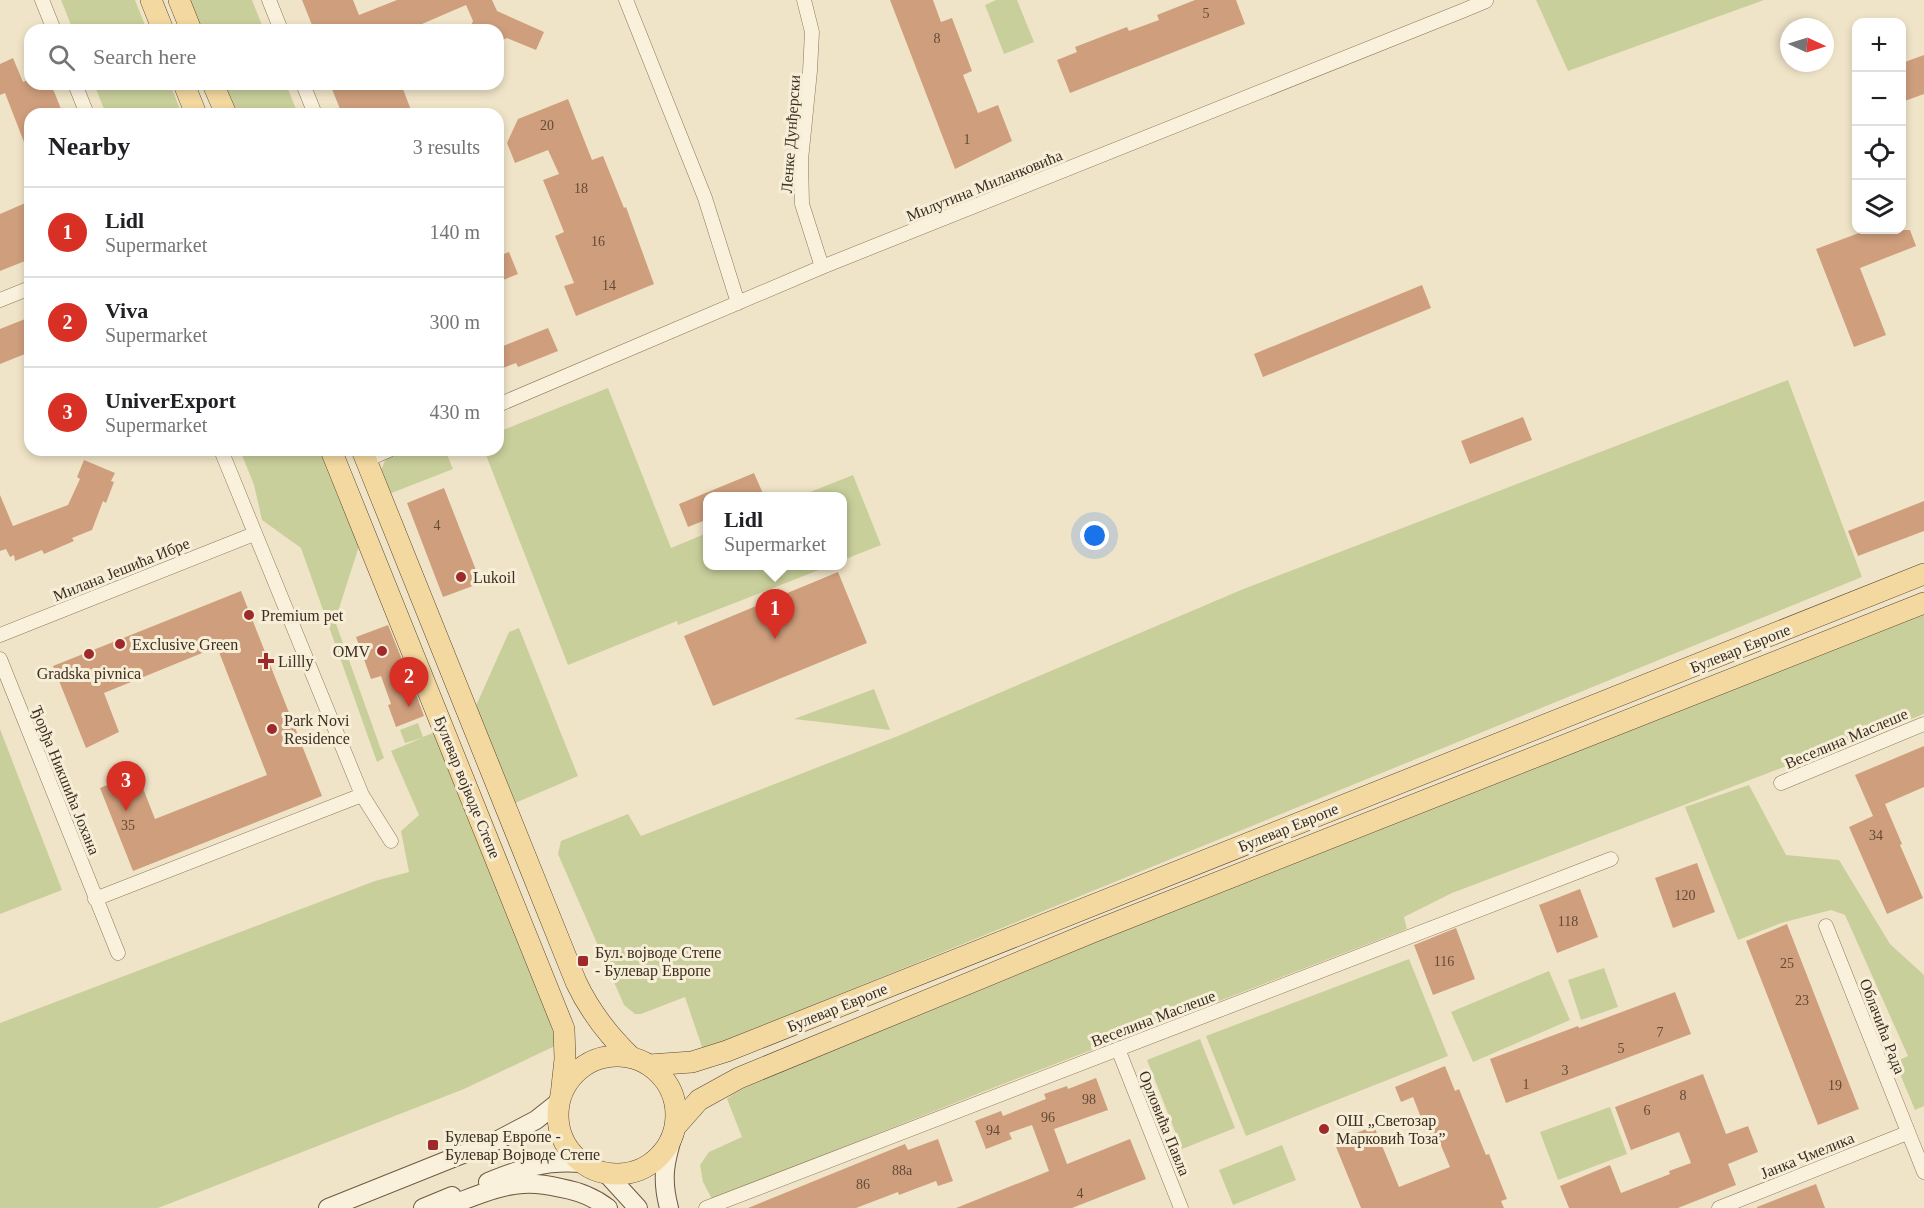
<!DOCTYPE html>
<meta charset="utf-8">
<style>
body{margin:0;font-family:"Times New Roman",serif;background:#f2f2f2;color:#202124}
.controls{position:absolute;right:18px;top:18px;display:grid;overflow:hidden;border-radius:12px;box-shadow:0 3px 9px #0003}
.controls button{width:54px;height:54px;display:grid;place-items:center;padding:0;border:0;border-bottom:2px solid #e0e0e0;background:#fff;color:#202124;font:30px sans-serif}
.compass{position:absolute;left:1780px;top:18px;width:54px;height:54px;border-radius:50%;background:#fff;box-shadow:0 3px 9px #0003;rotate:94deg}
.you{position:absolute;left:1095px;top:536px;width:21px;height:21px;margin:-15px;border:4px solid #fff;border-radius:50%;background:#1a73e8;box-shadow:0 0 0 9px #1a73e833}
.badge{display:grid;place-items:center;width:39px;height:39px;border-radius:50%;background:#d93025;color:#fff;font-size:20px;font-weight:700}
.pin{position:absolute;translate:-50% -50px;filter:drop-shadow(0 2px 3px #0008)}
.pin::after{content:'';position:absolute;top:32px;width:21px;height:18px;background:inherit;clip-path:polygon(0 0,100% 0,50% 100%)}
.popup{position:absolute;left:703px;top:492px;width:144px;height:78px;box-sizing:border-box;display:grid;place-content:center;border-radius:12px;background:#fff;filter:drop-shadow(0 2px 4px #0005);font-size:20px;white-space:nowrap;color:#757577}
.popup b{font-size:22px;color:#202124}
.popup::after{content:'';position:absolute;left:50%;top:100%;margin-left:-12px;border:12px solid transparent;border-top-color:#fff}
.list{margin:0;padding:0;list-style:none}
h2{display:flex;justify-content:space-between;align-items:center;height:78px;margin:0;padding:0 24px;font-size:26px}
h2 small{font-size:20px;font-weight:400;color:#757577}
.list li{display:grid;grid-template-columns:39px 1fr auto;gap:18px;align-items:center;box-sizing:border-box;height:90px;padding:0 24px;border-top:2px solid #e0e0e0}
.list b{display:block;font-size:22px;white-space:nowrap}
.list p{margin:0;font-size:20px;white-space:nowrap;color:#757577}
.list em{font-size:20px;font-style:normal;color:#757577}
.icon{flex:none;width:33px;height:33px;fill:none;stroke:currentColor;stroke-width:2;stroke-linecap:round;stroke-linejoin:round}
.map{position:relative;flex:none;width:1924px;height:1208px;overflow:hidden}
.search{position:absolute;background:#fff;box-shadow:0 3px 9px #0003;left:24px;top:24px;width:480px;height:66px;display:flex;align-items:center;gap:15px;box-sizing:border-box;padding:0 21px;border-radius:18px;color:#757577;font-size:22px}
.panel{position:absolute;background:#fff;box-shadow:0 3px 9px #0003;left:24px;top:108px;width:480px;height:348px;border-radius:18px}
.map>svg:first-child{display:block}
.green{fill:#c9cf9b}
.building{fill:#cf9f7d}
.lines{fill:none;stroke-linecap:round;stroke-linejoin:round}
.minor-casing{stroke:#8d765c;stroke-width:15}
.secondary-casing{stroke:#6f573f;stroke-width:20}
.primary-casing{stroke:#5b4430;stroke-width:22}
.minor{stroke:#faf1dc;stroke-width:14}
.secondary{stroke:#faf1dc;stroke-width:18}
.primary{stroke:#f3d9a0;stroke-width:21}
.poi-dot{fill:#9e2a2b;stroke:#f7eed8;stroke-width:2}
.labels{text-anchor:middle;stroke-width:6;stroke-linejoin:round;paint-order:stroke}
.number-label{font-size:14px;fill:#624a37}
.street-label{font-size:16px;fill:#3d2e20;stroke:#f7eed8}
.poi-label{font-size:16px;fill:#3d2e20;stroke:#f7eed8;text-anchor:start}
</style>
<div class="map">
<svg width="1924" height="1208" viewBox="0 0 1924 1208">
<rect width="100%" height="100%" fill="#f0e4c8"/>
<path class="green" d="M61 0H135L147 30H73Z
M189 0H252L264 30H201Z
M996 0H1017L1034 42 1004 54 985 5Z
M1536 0H1764L1568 71Z
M94 84H170L182 114H106Z
M223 84H286L298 114H235Z
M1788 380 1862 577 703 1050 685 997 641 1014H635L624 1005 558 854 561 841 628 814 641 836 898 736 1241 590Z
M608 388 671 548 707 533 708 566H829L678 625 677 621 568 665 484 450H498V432Z
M240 450H322L360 543 335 621 384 758 377 762 301 548 262 520 254 485Z
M406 450H445L453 469 389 494 380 473 386 458Z
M853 475 881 545 843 560 842 496H800Z
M1924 606V714L1452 893 1404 917 1407 929 985 1091 712 1199 703 1182 700 1165 709 1152 742 1137 727 1099 732 1095 750 1085 1276 868Z
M519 628 578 776 513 804 475 708 509 632Z
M874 689 890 730 794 719Z
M418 723 423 737 437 731 551 1015 555 1046 464 1089 158 1208H0V1023L375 881 409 872 401 831 419 815 391 751 422 738 405 743 400 730Z
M0 729 62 890 0 914Z
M1749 785 1786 855 1839 860 1890 944 1924 975V1106L1915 1110 1895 1062 1908 1056 1845 915 1831 910 1781 923 1738 940 1685 807Z
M1409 959 1448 1056 1246 1136 1206 1036Z
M1604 968 1618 1007 1581 1020 1568 980Z
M1549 971 1570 1020 1473 1062 1451 1012Z
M1200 1039 1235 1128 1182 1149 1147 1060Z
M1610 1107 1627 1154 1558 1180 1540 1132Z
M1282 1145 1296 1180 1233 1205 1219 1170Z"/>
<path class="building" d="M302 0H353L359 15 397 0H492L497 11 544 32 536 50 507 38 498 42V30H469L473 21 466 5 408 30H314Z
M890 0H933L941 22 952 18 972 71 963 75 978 113 998 105 1012 141 955 169Z
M1195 0H1236L1245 24 1070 93 1057 60 1077 52 1075 47 1127 27 1129 31 1159 20 1157 15Z
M1924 55V94L1902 102V63Z
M13 58 23 82 30 79V84H51L63 114H30L29 155 5 93 0 95V64Z
M330 84H401L411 110 400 114H342Z
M568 99 592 160 603 156 624 208 626 207 654 284 576 316 564 286 574 283 555 236 564 232 543 180 559 174 548 150 515 163 507 143 518 119Z
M30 201V259L0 271V214Z
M1867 230H1910L1916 246 1860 268 1886 335 1854 347 1816 249Z
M509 252 518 274 498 282V256Z
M1422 285 1431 308 1263 377 1254 354Z
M30 317V352L0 364V329Z
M548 328 558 351 518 367 516 363 498 370V348Z
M1523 417 1532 440 1470 464 1461 441Z
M84 460 115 473 111 481 114 482 106 503 103 501 92 530 72 538 74 541 44 554 42 550 15 561 14 555 10 557 6 549 0 551V495L13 526 68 505 80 479 77 477Z
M754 473 764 496H708V519L688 527 679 504Z
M444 488 481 583 443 597 407 503Z
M1924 501V531L1858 556 1848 531Z
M838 572 867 643 713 706 684 636Z
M241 591 322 796 133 871 100 788 137 773 155 819 267 775 217 647 104 693 119 732 86 748 53 666Z
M388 625 405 667H403L413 695 416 694 424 716 396 727 388 705 391 704 381 676 371 679 356 637Z
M1924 746V787L1885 804 1902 844 1900 845 1923 898 1887 914 1849 827 1873 816 1855 775Z
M1697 863 1715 912 1673 928 1655 878Z
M1580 889 1598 937 1557 953 1539 905Z
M1787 924 1859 1109 1818 1125 1746 941Z
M1456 928 1475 979 1433 995 1414 945Z
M1675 992 1691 1034 1506 1103 1490 1059 1578 1026 1579 1028Z
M1445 1066 1455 1091 1459 1089 1486 1155 1489 1154 1507 1199 1501 1201 1504 1208H1361L1334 1142 1374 1126 1399 1187 1450 1167 1440 1143 1432 1146 1413 1097 1401 1102 1395 1087Z
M1703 1074 1726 1134 1748 1126 1758 1152 1728 1164 1736 1185 1678 1208H1569L1560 1186 1610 1165 1621 1193 1670 1174 1669 1171 1691 1163 1679 1132 1631 1150 1615 1107Z
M1096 1078 1108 1110 1054 1129 1067 1164 1130 1139 1146 1179 1072 1208H956L1049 1171 1032 1125 1009 1133 1012 1139 986 1149 975 1121 1001 1111 1003 1116 1046 1099 1044 1094 1067 1086 1068 1089Z
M938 1139 953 1181 938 1186 936 1181 899 1195 898 1192 856 1208H748L905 1144 908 1150Z
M1816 1184 1825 1208H1757V1207Z"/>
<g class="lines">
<defs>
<path id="minor" d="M42 0 54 30
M269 0 281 30
M626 0 705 198 738 303
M804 0 812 32 810 71 801 160 802 204 822 267
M75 84 87 114
M303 84 315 114
M0 300 30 288
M498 405 822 267 1462 11 1486 1 1485 0
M221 450 362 795 391 841
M366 460 389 450
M0 635 254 534
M0 659 118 953
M1781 783 1924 724
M95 899 362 795
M1826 926 1924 1172
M1118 1049 1181 1208
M706 1208 1611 859
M1719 1208 1907 1133"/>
<path id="secondary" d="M606 1173 638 1208
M488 1182C523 1168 545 1160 582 1163
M328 1208 498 1140 536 1120 560 1101
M423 1208 452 1196
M442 1208C467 1200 497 1185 523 1184 536 1183 548 1185 561 1188 578 1191 594 1197 608 1208
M669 1208C661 1178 665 1161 674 1132"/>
<path id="primary" d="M151 0 163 30
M179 0 191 30
M184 84 196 114
M213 84 226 114
M331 450 564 1029 565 1059 561 1096
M362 450 576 982C590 1012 608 1035 632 1058
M558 1115a59 59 0 1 1 118 0a59 59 0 1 1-118 0Z
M649 1065 692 1062 727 1051 1924 574
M676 1126 699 1100 739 1078 1095 931 1924 603"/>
</defs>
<use href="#minor" class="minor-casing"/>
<use href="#secondary" class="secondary-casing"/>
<use href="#primary" class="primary-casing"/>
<use href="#minor" class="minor"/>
<use href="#secondary" class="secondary"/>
<use href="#primary" class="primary"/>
</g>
<g class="poi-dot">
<circle cx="461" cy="577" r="6"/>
<circle cx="249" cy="615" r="6"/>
<circle cx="120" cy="644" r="6"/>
<circle cx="382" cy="651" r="6"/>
<circle cx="89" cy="654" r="6"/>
<path d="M263 652h6v6h6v6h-6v6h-6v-6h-6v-6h6z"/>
<circle cx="272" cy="729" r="6"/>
<rect x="577" y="955" width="12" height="12" rx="3"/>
<circle cx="1324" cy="1129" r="6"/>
<rect x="427" y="1139" width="12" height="12" rx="3"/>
</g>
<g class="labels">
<g class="number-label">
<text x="1206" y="18">5</text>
<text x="937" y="43">8</text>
<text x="547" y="130">20</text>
<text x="967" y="144">1</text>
<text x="581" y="193">18</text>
<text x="598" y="246">16</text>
<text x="609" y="290">14</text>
<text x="437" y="530">4</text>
<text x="128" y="830">35</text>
<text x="1876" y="840">34</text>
<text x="1685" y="900">120</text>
<text x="1568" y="926">118</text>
<text x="1444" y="966">116</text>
<text x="1787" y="968">25</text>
<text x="1802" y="1005">23</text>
<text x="1660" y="1037">7</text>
<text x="1621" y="1053">5</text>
<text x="1565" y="1075">3</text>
<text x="1526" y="1089">1</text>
<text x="1835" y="1090">19</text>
<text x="1683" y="1100">8</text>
<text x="1089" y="1104">98</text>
<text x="1647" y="1115">6</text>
<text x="1048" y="1122">96</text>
<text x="993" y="1135">94</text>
<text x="902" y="1175">88a</text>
<text x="863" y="1189">86</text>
<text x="1080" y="1198">4</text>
</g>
<g class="street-label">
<text transform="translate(790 134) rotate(-86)" y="6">Ленке Дунђерски</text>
<text transform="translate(984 185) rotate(-22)" y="6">Милутина Миланковића</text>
<text transform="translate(121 569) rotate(-22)" y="6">Милана Јешића Ибре</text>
<text transform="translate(1740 648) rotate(-22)" y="6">Булевар Европе</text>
<text transform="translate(1846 738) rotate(-23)" y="6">Веселина Маслеше</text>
<text transform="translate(66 780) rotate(68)" y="6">Ђорђа Никшића Јохана</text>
<text transform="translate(468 787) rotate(68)" y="6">Булевар војводе Степе</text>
<text transform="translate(1288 827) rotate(-22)" y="6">Булевар Европе</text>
<text transform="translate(837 1007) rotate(-22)" y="6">Булевар Европе</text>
<text transform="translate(1153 1018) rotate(-21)" y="6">Веселина Маслеше</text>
<text transform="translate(1883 1026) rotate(69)" y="6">Облачића Рада</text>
<text transform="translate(1165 1123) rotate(68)" y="6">Орловића Павла</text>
<text transform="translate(1807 1155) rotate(-22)" y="6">Јанка Чмелика</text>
</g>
<g class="poi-label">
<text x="473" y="583">Lukoil</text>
<text x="261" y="621">Premium pet</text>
<text x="132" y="650">Exclusive Green</text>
<text x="370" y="657" text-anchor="end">OMV</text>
<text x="278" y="667">Lillly</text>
<text x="89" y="679" text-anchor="middle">Gradska pivnica</text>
<text x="284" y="726">Park Novi<tspan x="284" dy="18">Residence</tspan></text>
<text x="595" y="958">Бул. војводе Степе<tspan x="595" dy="18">- Булевар Европе</tspan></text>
<text x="1336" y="1126">ОШ „Светозар<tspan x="1336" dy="18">Марковић Тоза”</tspan></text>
<text x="445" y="1142">Булевар Европе -<tspan x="445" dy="18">Булевар Војводе Степе</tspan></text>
</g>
</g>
</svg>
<div class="controls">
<button>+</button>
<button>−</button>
<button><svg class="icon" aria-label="locate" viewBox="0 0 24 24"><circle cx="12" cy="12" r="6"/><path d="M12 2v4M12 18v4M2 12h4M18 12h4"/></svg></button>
<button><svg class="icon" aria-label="layers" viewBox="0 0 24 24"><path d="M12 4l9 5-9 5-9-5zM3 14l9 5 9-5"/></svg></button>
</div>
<svg class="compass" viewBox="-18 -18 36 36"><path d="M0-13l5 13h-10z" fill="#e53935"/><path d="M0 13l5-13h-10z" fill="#757577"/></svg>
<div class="you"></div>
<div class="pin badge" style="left:775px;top:639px">1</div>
<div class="popup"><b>Lidl</b>Supermarket</div>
<div class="pin badge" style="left:409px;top:707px">2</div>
<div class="pin badge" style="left:126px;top:811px">3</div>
<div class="search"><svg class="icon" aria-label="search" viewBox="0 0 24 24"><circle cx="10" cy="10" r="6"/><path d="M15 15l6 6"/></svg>Search here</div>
<section class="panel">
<h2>Nearby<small>3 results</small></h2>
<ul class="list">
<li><span class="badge">1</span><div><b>Lidl</b><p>Supermarket</p></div><em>140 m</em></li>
<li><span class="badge">2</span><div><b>Viva</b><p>Supermarket</p></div><em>300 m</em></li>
<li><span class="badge">3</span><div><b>UniverExport</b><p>Supermarket</p></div><em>430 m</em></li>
</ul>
</section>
</div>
